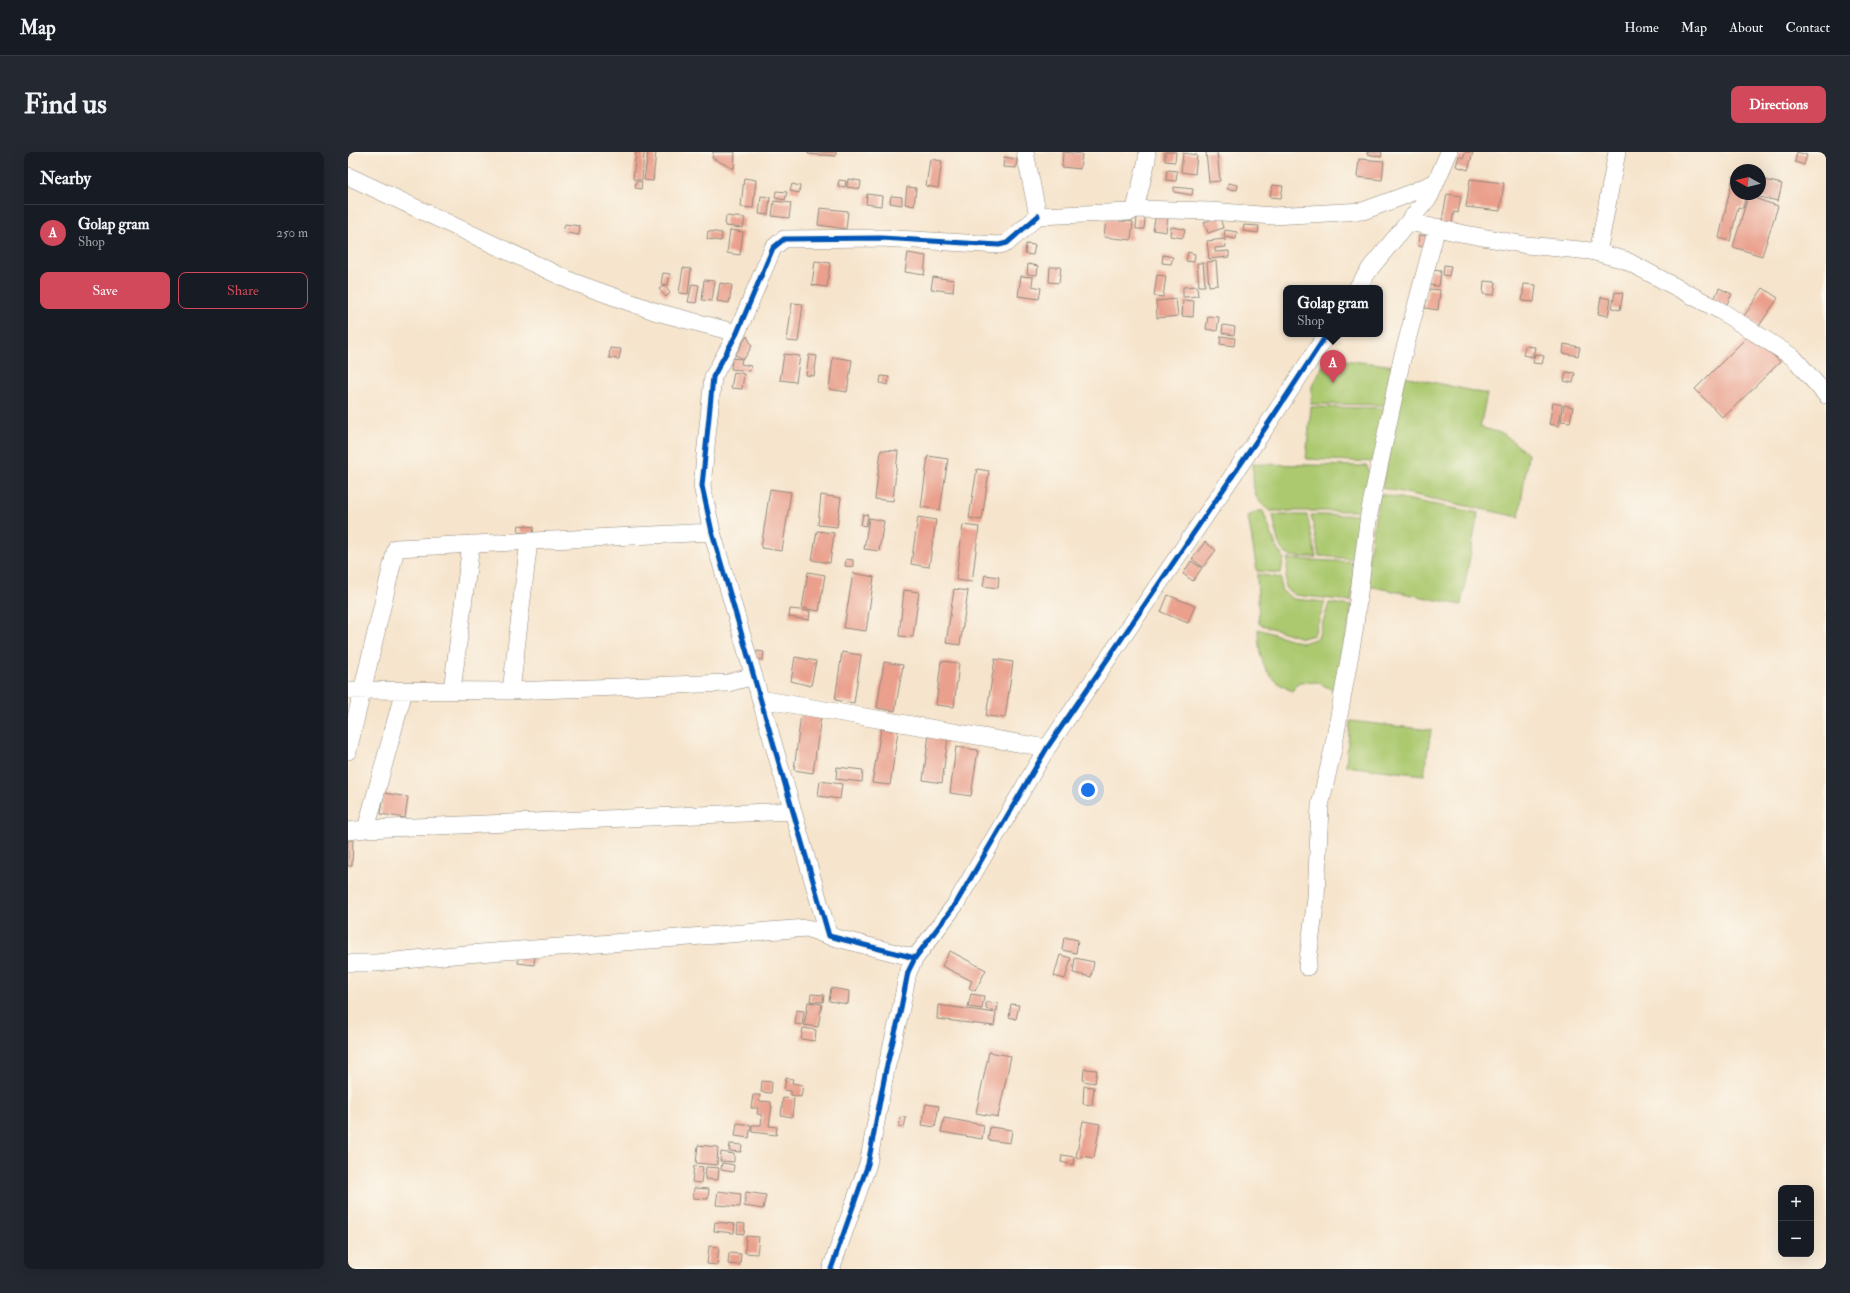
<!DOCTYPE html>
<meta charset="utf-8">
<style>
body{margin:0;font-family:"IM FELL Double Pica",serif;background:#242831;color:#f1f3f6}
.controls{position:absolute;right:12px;bottom:12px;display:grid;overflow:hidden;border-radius:8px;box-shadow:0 4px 16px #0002}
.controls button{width:36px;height:36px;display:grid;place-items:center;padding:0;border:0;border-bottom:1px solid #363941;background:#171b24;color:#f1f3f6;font:20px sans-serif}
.compass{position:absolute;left:1382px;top:12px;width:36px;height:36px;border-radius:50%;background:#171b24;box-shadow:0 4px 16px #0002;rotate:278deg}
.you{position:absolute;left:740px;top:638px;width:14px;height:14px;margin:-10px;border:3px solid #fff;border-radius:50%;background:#1a73e8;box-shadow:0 0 0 6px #1a73e833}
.badge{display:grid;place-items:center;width:26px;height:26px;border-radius:50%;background:#d1495b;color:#fff;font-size:13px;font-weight:700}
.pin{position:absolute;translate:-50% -33px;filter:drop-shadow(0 1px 2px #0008)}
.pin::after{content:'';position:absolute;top:21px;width:14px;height:12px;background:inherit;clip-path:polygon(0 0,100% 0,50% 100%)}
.popup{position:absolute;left:935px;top:133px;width:100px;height:52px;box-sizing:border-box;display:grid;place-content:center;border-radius:8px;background:#171b24;filter:drop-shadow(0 1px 3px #0005);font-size:13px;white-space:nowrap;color:#9ea1a6}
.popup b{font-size:15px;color:#f1f3f6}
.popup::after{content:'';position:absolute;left:50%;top:100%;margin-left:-8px;border:8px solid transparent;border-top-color:#171b24}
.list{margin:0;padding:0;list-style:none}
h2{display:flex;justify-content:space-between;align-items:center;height:52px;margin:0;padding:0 16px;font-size:17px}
h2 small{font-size:13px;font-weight:400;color:#9ea1a6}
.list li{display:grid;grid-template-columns:26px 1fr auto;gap:12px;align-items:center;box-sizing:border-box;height:56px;padding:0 16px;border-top:1px solid #363941}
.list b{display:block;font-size:15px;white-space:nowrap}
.list p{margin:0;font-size:13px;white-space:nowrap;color:#9ea1a6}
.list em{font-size:13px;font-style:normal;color:#9ea1a6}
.actions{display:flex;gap:8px;padding:12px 16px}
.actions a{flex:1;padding:9px 0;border:1px solid #d1495b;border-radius:8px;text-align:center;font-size:14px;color:#d1495b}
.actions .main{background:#d1495b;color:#fff}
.map{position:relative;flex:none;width:1478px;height:1117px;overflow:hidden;border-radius:8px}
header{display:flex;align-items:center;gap:24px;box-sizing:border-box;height:56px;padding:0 20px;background:#171b24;border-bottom:1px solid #363941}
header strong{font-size:19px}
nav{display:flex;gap:22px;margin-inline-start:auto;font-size:14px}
.intro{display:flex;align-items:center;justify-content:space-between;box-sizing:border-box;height:96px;padding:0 24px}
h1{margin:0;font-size:28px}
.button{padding:10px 18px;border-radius:8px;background:#d1495b;color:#fff;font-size:14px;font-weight:700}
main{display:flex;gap:24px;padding:0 24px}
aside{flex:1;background:#171b24;border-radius:8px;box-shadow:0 4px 16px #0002}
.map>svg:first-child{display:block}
.green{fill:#acc96f;stroke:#6c7a4d}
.building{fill:#eaa08d}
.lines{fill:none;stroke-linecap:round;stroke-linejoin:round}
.minor-casing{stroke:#90887c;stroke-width:18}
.minor{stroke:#fff;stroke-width:17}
.cycleway-casing{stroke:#fbf7ec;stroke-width:8}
.cycleway{stroke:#0057b8;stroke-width:5}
</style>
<header>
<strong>Map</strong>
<nav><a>Home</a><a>Map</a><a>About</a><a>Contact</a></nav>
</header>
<div class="intro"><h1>Find us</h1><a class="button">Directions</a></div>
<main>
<aside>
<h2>Nearby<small></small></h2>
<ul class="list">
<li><span class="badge">A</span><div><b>Golap gram</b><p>Shop</p></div><em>250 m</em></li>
</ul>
<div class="actions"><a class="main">Save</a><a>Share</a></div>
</aside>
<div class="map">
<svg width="1478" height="1117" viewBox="0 0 1478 1117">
<rect width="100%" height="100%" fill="#fbf7ec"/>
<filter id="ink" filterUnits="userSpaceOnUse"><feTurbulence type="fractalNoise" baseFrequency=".025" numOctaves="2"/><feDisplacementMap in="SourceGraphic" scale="8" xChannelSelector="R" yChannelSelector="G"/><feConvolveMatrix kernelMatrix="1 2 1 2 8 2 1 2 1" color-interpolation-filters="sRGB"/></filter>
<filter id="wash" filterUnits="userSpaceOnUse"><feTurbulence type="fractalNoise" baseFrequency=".012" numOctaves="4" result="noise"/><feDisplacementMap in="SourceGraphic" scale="16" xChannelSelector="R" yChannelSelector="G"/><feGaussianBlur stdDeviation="0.9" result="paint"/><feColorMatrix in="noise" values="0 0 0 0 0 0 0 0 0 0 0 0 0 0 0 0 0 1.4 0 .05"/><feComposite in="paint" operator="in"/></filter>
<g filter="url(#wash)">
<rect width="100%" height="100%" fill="#f6e4cc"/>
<path class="green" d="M979 206 1048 214 1038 253 963 252 964 234Z
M1056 224 1139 242 1132 275 1156 282 1180 302 1171 365 1034 336Z
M963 255 1039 256 1028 310 958 307Z
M905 312 1019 314 1022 322 1014 359H922C902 345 906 334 905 312Z
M1031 342 1130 361 1113 453 1016 433Z
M910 359H915L930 399 936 405 933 421 909 419 900 364Z
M925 363H959L968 405C960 405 951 406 943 404 928 401 928 375 925 363Z
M963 363H1014L1008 407 971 404Z
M940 407 1008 410 1003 449 947 443 937 436Z
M909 422 933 426V438L945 447 977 450 966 483 954 486 911 472Z
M981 451 1004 454 989 540 969 530 951 531 944 539C915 526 911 506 910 477L955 491 970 486Z
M1002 569 1083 578 1076 623 998 614Z"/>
<g id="blocks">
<path class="building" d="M288 0H296L294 28 285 27Z
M300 0H308L305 29 296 28Z
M365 0H387L386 17 364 6Z
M460 0H488V4L460 2Z
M715 0 734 2 732 17 714 15Z
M817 0H828L827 10 817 9Z
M858 0H869L872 29 861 30Z
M1019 0H1034L1033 5 1019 2Z
M1117 0H1125L1120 18 1108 14 1111 4 1115 6Z
M1449 0 1459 3 1456 13 1447 10Z
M835 1 849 3 847 22 833 20Z
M656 5 669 7 668 16 655 15Z
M582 7 594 9 590 36 578 34Z
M1011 7 1036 9 1034 28 1009 25Z
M819 18 829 19 828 29 818 28Z
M1385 24 1388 25V42L1398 43 1395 56 1390 55 1382 89 1371 86Z
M396 26 408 28 405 56 393 55Z
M500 27 513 29 512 37 499 35Z
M1122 27 1156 31 1152 59 1118 55Z
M1412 27 1434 32 1430 49 1402 43 1412 42Z
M491 28 498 29 497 35 490 34Z
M288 29 294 30 293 37 287 36Z
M880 31 890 33 889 38 879 37Z
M444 32 452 34 451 41 442 39Z
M924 33 935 34 933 46 922 45Z
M559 35 568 36 566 54 557 52Z
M826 35 845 37 844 43 826 40Z
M428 39 439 40 437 48 427 46Z
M519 42 534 44 533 54 518 52Z
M1099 42 1113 44 1110 61 1106 60 1103 75 1093 73Z
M413 44 422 45 420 63 411 62Z
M543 44 554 45V53L542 51Z
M1400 44 1430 54 1414 104 1385 95Z
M426 49 443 51 441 66 424 64Z
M472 56 500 59 498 77 470 73Z
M808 62 820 64 818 80 805 78Z
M378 64 397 66 395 76 377 74Z
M789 65 797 66 796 77H788Z
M872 65 875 76 860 81 856 70Z
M758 67 785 70 783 88 756 85Z
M217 72 232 74 231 83 215 80Z
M896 73 911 74 910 81 895 79Z
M823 75 837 77 835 86 822 84Z
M382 78 395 80 392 103 379 101Z
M877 78 889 80 888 87 876 85Z
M360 79 374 81 373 89 359 87Z
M1071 83 1080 84 1082 95 1070 94Z
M877 87 878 95 867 96V100L881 99V105L861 107 859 89Z
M678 92 687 93 685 103 677 102Z
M840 100 847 102 846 110 838 109Z
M560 101 578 104 576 123 557 120Z
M815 103 825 105 823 112 814 111Z
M467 109 482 111 479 135 464 133Z
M868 109 870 133 861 134 859 110Z
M849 111H855L857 134H851Z
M680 112 690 114 689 123 679 122Z
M1096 113 1103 114 1101 124 1095 123Z
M702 115H713L711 131 701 130Z
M335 116 343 117 340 142 331 141Z
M1083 118 1093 119 1091 134 1081 133Z
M315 121 322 122 320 133 313 132Z
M809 123 818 124 815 145 806 144Z
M673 124 685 125 684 134 693 136 691 147 670 144Z
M585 125 606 128 605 140 583 137Z
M356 128 367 129 364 149 354 148Z
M1136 129 1148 130 1146 143 1135 142Z
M372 131 384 133 381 151 369 149Z
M344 132 351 133 348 151 340 150Z
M1176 132 1188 133 1186 150 1174 149Z
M316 133 322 141 318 145 311 137Z
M849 134 850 144 835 145V135Z
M1371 136 1384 142 1378 154 1366 148Z
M1415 136 1430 146 1411 174 1396 164Z
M1080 137 1092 138 1090 158 1077 156Z
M1267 140 1275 141 1272 158 1264 156Z
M1253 145 1263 147 1260 164 1250 162Z
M828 147 830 164 809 166 808 149Z
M835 148 846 149 845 165 834 164Z
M444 151 455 152 450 190 439 189Z
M860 164 871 165 869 179 858 177Z
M875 173 887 175 886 183 874 181Z
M1403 181 1432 210 1375 266 1347 237Z
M399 184 404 194 396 207 387 203Z
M873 184 887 186 886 194 872 192Z
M1216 192 1232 195 1230 204 1215 201Z
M1177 194 1187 195 1185 205 1175 203Z
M262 196 273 197 271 207 261 206Z
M436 202 452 204 448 230 432 228Z
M1187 202 1196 204 1194 212 1185 211Z
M461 203 469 204 466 224 458 223Z
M485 205 504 208 499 240 481 237Z
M384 206 394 207 393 212 403 214 402 219 383 217Z
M386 220 396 222 394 237 383 236Z
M1218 220 1227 221 1225 231 1216 229Z
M533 224 541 225 540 233 532 231Z
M1205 251 1214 253 1211 274 1201 272Z
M1216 253 1225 255 1222 270 1213 269Z
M533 298 550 299 545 349 527 347Z
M580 304 600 307 592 358 573 355Z
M629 317 641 319 634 368 621 366Z
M422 337 443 340 434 399 413 396Z
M473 343 493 346 489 375 470 373Z
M515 362 520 363 518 374 513 373Z
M570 365 588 368 581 415 563 412Z
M521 366 536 369 531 399 516 397Z
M171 373 186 375 185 382 170 380Z
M615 373 631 375 624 430 608 428Z
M469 379 486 381 482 411 464 408Z
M857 390 868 398 855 415 844 407Z
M498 407 505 408V415L497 414Z
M843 409 854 416 845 429 835 422Z
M460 420 477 423 471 459 454 456Z
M505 421 526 425 518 479 496 476Z
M637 423 651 425 650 436 635 434Z
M606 437 620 439 612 493 598 491Z
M556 438 571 440 565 485 551 484Z
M820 443 847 454 840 471 813 460Z
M442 457 462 459 461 468 441 465Z
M409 499 416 500 415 508 408 507Z
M494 500 513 503 506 551 487 548Z
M447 505 468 509 463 534 443 529Z
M647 507 665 510 657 566 638 564Z
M593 509 611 511 606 555 588 553Z
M536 510 555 513 547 559 529 556Z
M453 562 473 564 465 621 446 618Z
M533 577 550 579 542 633 524 631Z
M581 582 600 585 594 631 575 628Z
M608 595 630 598 623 644 602 641Z
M489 615 515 618 514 630 488 627Z
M472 629 494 632 492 647 470 644Z
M36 641 60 645 57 666 33 662Z
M0 688H5L4 714H0Z
M716 785 730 788 728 801 714 798Z
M602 799 638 818 627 839 621 836 624 829 594 814Z
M171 800 187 802 186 813 170 811Z
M712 803 723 806 717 827 706 824Z
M727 806 746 810 743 825 725 821Z
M483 836 501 839 500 852 481 849Z
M463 842 476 843 475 850 462 849Z
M623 842 636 844 634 857 620 855Z
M460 850 474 852 470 875 456 873Z
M638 850 650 851 649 859 638 857Z
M663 852 671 853 668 867 661 865Z
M590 853 648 861 646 874 589 867Z
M449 858 456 859 454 873 447 872Z
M455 876 468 878 467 889 453 887Z
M641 900 663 904 650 965 628 961Z
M736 917 749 918 747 931 735 929Z
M438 926 445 927 444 931 455 933 453 945 443 943V939L436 938Z
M414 929 424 930 423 941 413 940Z
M736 934 746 935 744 953 735 952Z
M405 943H412L411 949 423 950V954H424L421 974 429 975 428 983 404 980V973H413L414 963 409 962 410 956H403Z
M435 946 446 947 444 965 433 963Z
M578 952 591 954 587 975 574 973Z
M552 965 558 966 556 976 551 975Z
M596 966 636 973 634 987 593 980Z
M735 969 752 972 746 1006 733 1004V1007L728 1005Z
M389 971 403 973 401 986 387 984Z
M642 975 664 978 662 991 640 988Z
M382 992 394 993 393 1000 381 999Z
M350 993 370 995 369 1013 348 1011Z
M373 1000 386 1002V1010L372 1009Z
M714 1003 726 1005 725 1013 713 1010Z
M374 1011 386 1013 385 1020 373 1018Z
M346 1014 355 1015 353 1031 344 1030Z
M358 1015 371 1016 370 1028 357 1027Z
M346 1036 361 1037 360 1047 345 1046Z
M370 1039 393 1042 392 1055 368 1053Z
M398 1040 418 1043 415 1057 396 1054Z
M367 1070 387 1072 386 1081 366 1079Z
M390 1071 397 1072 396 1082 389 1081Z
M398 1084 411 1085 409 1102 397 1101Z
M361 1094 371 1095 369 1113 359 1112Z
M381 1101 393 1102 392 1113 380 1112Z"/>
</g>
</g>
<g filter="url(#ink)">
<use href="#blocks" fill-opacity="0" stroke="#90887c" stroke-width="1"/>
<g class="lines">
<defs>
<path id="minor" d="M677 0 690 64 782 60 787 57 799 8V0
M0 24 225 130 309 160 389 181
M787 57 862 59 925 64 1015 59 1053 45 1088 30
M1061 70 1112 81 1178 93 1243 99 1277 108 1373 159 1446 206 1478 243
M1250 101 1269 0
M1009 136 1024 114 1082 44 1101 0
M0 538 163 539 380 531 406 524
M104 538 123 392
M163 539 181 389
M412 547 699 596
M0 599 48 396 364 380
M18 677 56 539
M0 679 18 677 445 659
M567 806 481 784 364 380 354 334 365 225 389 181 425 96 436 87 533 86 651 93 659 91 690 64
M0 811H28L106 803 459 776 481 784
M959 815 968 746 972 654 985 597 1006 480 1021 362 1053 211 1089 75
M483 1117 520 1012 538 917 552 861 560 820 567 806 607 753 699 596 922 269 979 182"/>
</defs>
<use href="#minor" class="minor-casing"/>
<use href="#minor" class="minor"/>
<defs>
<path id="cycleway" d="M567 806 481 784 364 380 354 334 365 225 389 181 425 96 436 87 533 86 651 93 659 91 690 64
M483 1117 520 1012 538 917 552 861 560 820 567 806 607 753 699 596 922 269 979 182"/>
</defs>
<use href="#cycleway" class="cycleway-casing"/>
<use href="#cycleway" class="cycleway"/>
</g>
</g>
</svg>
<div class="controls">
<button>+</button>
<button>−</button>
</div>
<svg class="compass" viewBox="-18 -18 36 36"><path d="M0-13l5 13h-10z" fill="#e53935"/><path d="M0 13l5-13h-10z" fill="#9ea1a6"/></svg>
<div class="you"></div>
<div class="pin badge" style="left:985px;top:231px">A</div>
<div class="popup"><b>Golap gram</b>Shop</div>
</div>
</main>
